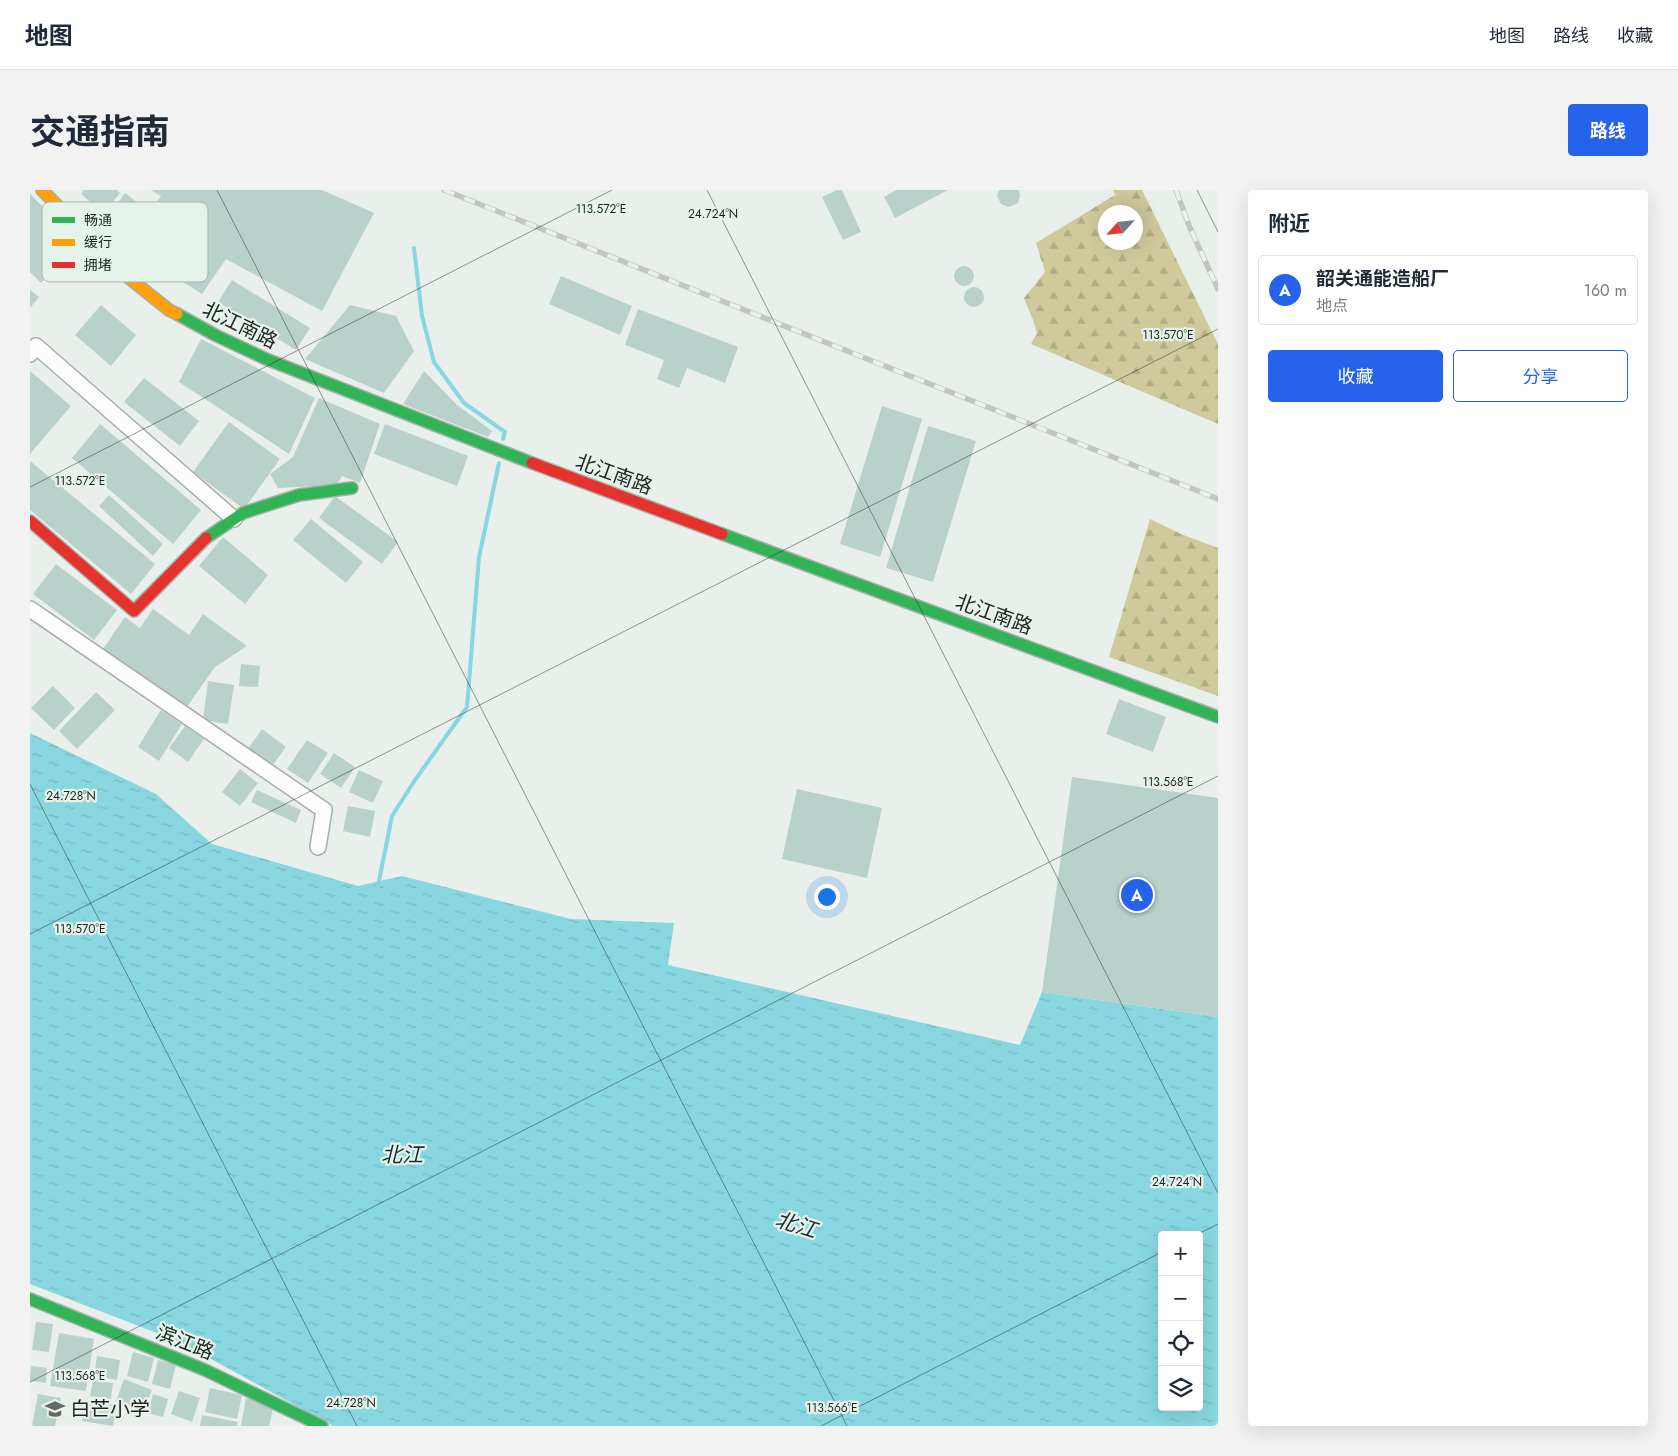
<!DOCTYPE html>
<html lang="zh">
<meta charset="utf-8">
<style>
body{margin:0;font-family:Jost,"Noto Sans SC",sans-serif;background:#f2f2f3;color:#1f2937}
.controls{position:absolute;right:15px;bottom:15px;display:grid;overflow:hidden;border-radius:5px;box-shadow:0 5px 20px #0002}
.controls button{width:45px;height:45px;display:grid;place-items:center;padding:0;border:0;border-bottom:1px solid #e0e1e3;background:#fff;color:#1f2937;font:25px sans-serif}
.compass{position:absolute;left:1068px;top:15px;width:45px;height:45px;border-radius:50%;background:#fff;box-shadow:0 5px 20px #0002;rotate:243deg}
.you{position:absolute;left:796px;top:706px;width:18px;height:18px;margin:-12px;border:4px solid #fff;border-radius:50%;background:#1a73e8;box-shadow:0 0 0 8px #1a73e833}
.badge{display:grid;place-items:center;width:32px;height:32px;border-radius:50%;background:#2563eb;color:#fff;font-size:16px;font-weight:700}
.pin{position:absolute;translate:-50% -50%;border:2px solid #fff;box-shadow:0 1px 5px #0006}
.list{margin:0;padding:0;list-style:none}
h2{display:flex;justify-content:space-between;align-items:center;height:65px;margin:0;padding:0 20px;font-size:21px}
h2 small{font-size:16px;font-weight:400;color:#747a83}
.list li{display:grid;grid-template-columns:32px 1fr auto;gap:15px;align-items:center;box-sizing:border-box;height:70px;margin:0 10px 10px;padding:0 10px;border:1px solid #e0e1e3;border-radius:5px}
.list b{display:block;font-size:19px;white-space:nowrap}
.list p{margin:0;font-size:16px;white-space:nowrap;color:#747a83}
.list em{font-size:16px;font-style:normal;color:#747a83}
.actions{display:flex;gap:10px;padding:15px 20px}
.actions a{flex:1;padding:11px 0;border:1px solid #2563eb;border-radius:5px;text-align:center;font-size:18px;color:#2563eb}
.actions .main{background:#2563eb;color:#fff}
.icon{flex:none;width:28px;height:28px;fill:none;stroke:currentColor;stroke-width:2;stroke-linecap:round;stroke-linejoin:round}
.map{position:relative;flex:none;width:1188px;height:1236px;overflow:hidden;border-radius:5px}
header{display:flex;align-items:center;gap:30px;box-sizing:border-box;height:70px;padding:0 25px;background:#fff;border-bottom:1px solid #e0e1e3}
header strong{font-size:24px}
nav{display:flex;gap:28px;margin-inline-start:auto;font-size:18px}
.intro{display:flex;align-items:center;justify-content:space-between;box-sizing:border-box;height:120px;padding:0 30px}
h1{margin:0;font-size:35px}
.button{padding:12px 22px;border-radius:5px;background:#2563eb;color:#fff;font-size:18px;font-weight:700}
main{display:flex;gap:30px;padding:0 30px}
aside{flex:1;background:#fff;border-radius:5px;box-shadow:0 5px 20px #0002}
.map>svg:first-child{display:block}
.forest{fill:url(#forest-firs);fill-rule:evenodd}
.water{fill:url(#water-ripples);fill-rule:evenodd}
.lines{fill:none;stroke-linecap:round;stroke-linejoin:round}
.stream{stroke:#88d7e0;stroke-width:4}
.building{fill:#b9d1cb}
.street-casing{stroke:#a9adaa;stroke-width:18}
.fast-casing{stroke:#a9adaa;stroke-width:14}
.slow-casing{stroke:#a9adaa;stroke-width:14}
.jam-casing{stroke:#a9adaa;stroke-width:14}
.street{stroke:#fcfdfc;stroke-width:15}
.fast{stroke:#30b455;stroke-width:11}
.slow{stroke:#ff9f0a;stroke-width:11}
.jam{stroke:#e5322d;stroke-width:11}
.rail-casing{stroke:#c3c5c3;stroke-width:5.5}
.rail{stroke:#e6f3ea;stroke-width:4;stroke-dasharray:11;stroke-linecap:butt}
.ticks{fill:none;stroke:#1d221f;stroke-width:1;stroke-opacity:0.45}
.labels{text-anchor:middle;stroke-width:4.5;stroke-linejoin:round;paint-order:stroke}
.street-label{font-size:20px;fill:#1d221f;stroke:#e6f3ea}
.poi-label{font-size:20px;fill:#1d221f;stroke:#e6f3ea;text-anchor:start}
.water-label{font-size:21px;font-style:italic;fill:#192d30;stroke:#e6f3ea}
.key{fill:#e6f3ea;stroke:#aab4ad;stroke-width:1}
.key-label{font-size:14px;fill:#1d221f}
.ticks-label{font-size:12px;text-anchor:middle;fill:#1d221f;stroke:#e6f3ea;stroke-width:4.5;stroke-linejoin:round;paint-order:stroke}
</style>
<header>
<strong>地图</strong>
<nav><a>地图</a><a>路线</a><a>收藏</a></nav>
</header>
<div class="intro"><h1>交通指南</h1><a class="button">路线</a></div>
<main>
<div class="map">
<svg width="1188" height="1236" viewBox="0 0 1188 1236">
<defs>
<pattern id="forest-firs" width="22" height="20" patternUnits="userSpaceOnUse" patternTransform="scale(1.25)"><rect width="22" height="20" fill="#ceca9c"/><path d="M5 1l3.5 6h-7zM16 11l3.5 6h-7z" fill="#b0ad86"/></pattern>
<pattern id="water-ripples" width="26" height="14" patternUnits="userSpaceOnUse" patternTransform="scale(1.25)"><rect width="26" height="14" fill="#88d7e0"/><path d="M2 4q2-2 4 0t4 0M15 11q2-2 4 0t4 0" fill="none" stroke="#75b8c0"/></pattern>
</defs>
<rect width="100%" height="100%" fill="#e9f0eb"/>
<path class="forest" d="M1083 0H1112L1188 154V234L1001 154 1007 143 1003 130 994 108 1015 82 1006 53 1085 5ZM1076 22H1106V52H1076Z
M1120 329 1151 344 1188 358V506L1079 467Z"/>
<path class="water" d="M0 543 126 604 182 654 328 696 372 686 541 729 644 733 638 775 990 855 1012 802 1188 827V1236H303L150 1152 0 1094ZM1132 1045H1169V1217H1132Z"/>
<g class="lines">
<path class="stream" d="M384 58 392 126 404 172 434 213 475 242 473 249
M348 696 362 626 385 590 437 517 449 367 469 273"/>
</g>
<path class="building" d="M54 0H87L90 3 73 23 51 4Z
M121 0H292L344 23 292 121 196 69 172 104 123 73 137 47 114 29 131 6Z
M807 0H812L831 42 813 50 792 7Z
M866 0H918L865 28 854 7Z
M969 0H989L990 5 988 13 979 17 971 14 967 6Z
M95 3 116 19 96 45 76 29Z
M0 4 49 53 11 93 0 82Z
M924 86a10 10 0 1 1 20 0a10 10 0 1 1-20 0Z
M531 86 602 116 590 145 519 114Z
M202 90 280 138 266 160 188 112Z
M934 107a10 10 0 1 1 20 0a10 10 0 1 1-20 0Z
M0 100 9 107 0 118Z
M71 115 106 145 81 176 45 145Z
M320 115 366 126 384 161 354 203 275 169Z
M608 119 708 157 695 193 657 178 649 198 627 189 634 170 595 155Z
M171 149 285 208 259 264 149 192Z
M0 181 41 216 0 264Z
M394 181 426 214 462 241 458 247 373 214Z
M114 188 169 231 150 256 94 212Z
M289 208 350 234 330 293 312 286 307 295 248 298 240 284 263 267Z
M852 216 892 229 850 367 810 354Z
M199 232 250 269 214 319 163 282Z
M70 234 171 320 143 354 42 268Z
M355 234 438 266 427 296 344 264Z
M898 236 946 251 903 392 856 378Z
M0 271 125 374 101 404 0 320Z
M79 305 133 354 123 366 69 316Z
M305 306 368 352 352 374 289 328Z
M281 329 333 372 316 393 263 350Z
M193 347 238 385 215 414 169 376Z
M26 374 87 420 64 450 3 404Z
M123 419 159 445 173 424 217 456 185 477 156 518 73 459 95 427 110 438Z
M211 474 230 476 228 497 209 496Z
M178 491 204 495 198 534 173 530Z
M23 496 45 518 24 540 1 518Z
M66 502 85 520 47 559 29 541Z
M1089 509 1136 527 1123 562 1076 544Z
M131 520 152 534 129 571 108 557Z
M155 536 174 549 158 572 139 558Z
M232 539 256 557 242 576 218 559Z
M277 550 298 563 278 593 257 579Z
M304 563 325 577 311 598 290 584Z
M210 579 228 593 210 616 192 602Z
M329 580 353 591 343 613 319 602Z
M1042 587 1188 608V827L1012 802Z
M767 599 852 618 837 688 752 669Z
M227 600 271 620 266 633 221 612Z
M318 616 345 621 340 647 313 641Z
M6 1132 23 1134 19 1162 2 1160Z
M29 1143 64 1149 56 1201 20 1196Z
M103 1162 124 1168 118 1192 97 1186Z
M67 1166 90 1170 87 1190 64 1186Z
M128 1170 146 1175 140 1199 122 1194Z
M1 1176 17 1178 16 1193 0 1191Z
M94 1189 122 1200 114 1221 86 1211Z
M63 1190 83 1193 81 1209 60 1206Z
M180 1198 212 1205 207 1229 175 1222Z
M149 1201 170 1208 162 1232 141 1224Z
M8 1204 31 1208 25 1236H2Z
M123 1204 138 1209 133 1227 118 1223Z
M216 1208 244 1214 239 1236H211Z
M56 1210 87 1215 83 1236 52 1231Z
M172 1225 208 1232 207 1236H170Z"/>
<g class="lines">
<defs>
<path id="street" d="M0 164 6 156 204 329
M0 419 294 620 288 657"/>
<path id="fast" d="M147 124 185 145 236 169 502 273
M692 344 1188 527
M176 348 213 323 269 305 322 298
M0 1109 175 1180 292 1236"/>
<path id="slow" d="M12 0 99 88 139 120 147 124"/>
<path id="jam" d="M502 273 692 344
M0 331 104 421 176 348"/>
</defs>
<use href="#street" class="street-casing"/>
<use href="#fast" class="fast-casing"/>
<use href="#slow" class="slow-casing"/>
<use href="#jam" class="jam-casing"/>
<use href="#street" class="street"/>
<use href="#fast" class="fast"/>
<use href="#slow" class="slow"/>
<use href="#jam" class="jam"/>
<defs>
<path id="rail" d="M414 0 1188 309
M1146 0 1160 38 1188 99"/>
</defs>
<use href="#rail" class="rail-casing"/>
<use href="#rail" class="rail"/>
</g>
<path class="ticks" d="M187 0 817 1236M677 0 1188 1003M1167 0 1188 42M0 297 582 0M0 594 327 1236M0 744 1188 139M1166 1045 1188 1034M0 1192 1188 586M791 1236 1132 1062"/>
<defs>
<symbol id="school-bare" viewBox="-9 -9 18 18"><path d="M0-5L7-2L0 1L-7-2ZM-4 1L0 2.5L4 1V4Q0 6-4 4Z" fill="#646a66" stroke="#e6f3ea" stroke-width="2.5" paint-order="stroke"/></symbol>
</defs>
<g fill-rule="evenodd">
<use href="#school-bare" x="11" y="1205" width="28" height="28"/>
</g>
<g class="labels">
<g class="street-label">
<text transform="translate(210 135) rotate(26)" y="7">北江南路</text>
<text transform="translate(584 284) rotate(20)" y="7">北江南路</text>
<text transform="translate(964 424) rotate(20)" y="7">北江南路</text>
<text transform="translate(155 1152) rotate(22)" y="7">滨江路</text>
</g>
<g class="poi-label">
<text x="40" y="1226">白芒小学</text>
</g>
<g class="water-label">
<text x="372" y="972">北江</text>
<text transform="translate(766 1035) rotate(17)" y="7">北江</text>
</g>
</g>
<rect x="12" y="12" width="166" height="80" rx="8" class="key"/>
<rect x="22" y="27" width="23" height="6" fill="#30b455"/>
<rect x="22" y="49" width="23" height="7" fill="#ff9f0a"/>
<rect x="22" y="72" width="23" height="6" fill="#e5322d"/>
<g class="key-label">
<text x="54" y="35">畅通</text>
<text x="54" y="57">缓行</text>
<text x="54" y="80">拥堵</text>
</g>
<g class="ticks-label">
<text x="571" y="23">113.572°E</text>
<text x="683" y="28">24.724°N</text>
<text x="1138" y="149">113.570°E</text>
<text x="50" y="295">113.572°E</text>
<text x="1138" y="596">113.568°E</text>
<text x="41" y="610">24.728°N</text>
<text x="50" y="743">113.570°E</text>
<text x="1147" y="996">24.724°N</text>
<text x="50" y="1190">113.568°E</text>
<text x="321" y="1217">24.728°N</text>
<text x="802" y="1222">113.566°E</text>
</g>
</svg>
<div class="controls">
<button>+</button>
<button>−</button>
<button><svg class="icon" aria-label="locate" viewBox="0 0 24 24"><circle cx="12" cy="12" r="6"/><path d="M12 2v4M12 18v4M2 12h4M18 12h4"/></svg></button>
<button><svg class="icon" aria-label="layers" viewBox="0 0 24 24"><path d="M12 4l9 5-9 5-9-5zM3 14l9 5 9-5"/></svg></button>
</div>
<svg class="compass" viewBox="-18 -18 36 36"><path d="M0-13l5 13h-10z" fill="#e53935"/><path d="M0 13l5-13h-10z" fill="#747a83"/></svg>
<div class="you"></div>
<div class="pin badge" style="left:1107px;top:705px">A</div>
</div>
<aside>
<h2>附近<small></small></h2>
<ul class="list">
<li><span class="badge">A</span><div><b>韶关通能造船厂</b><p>地点</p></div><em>160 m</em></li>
</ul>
<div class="actions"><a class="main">收藏</a><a>分享</a></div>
</aside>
</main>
